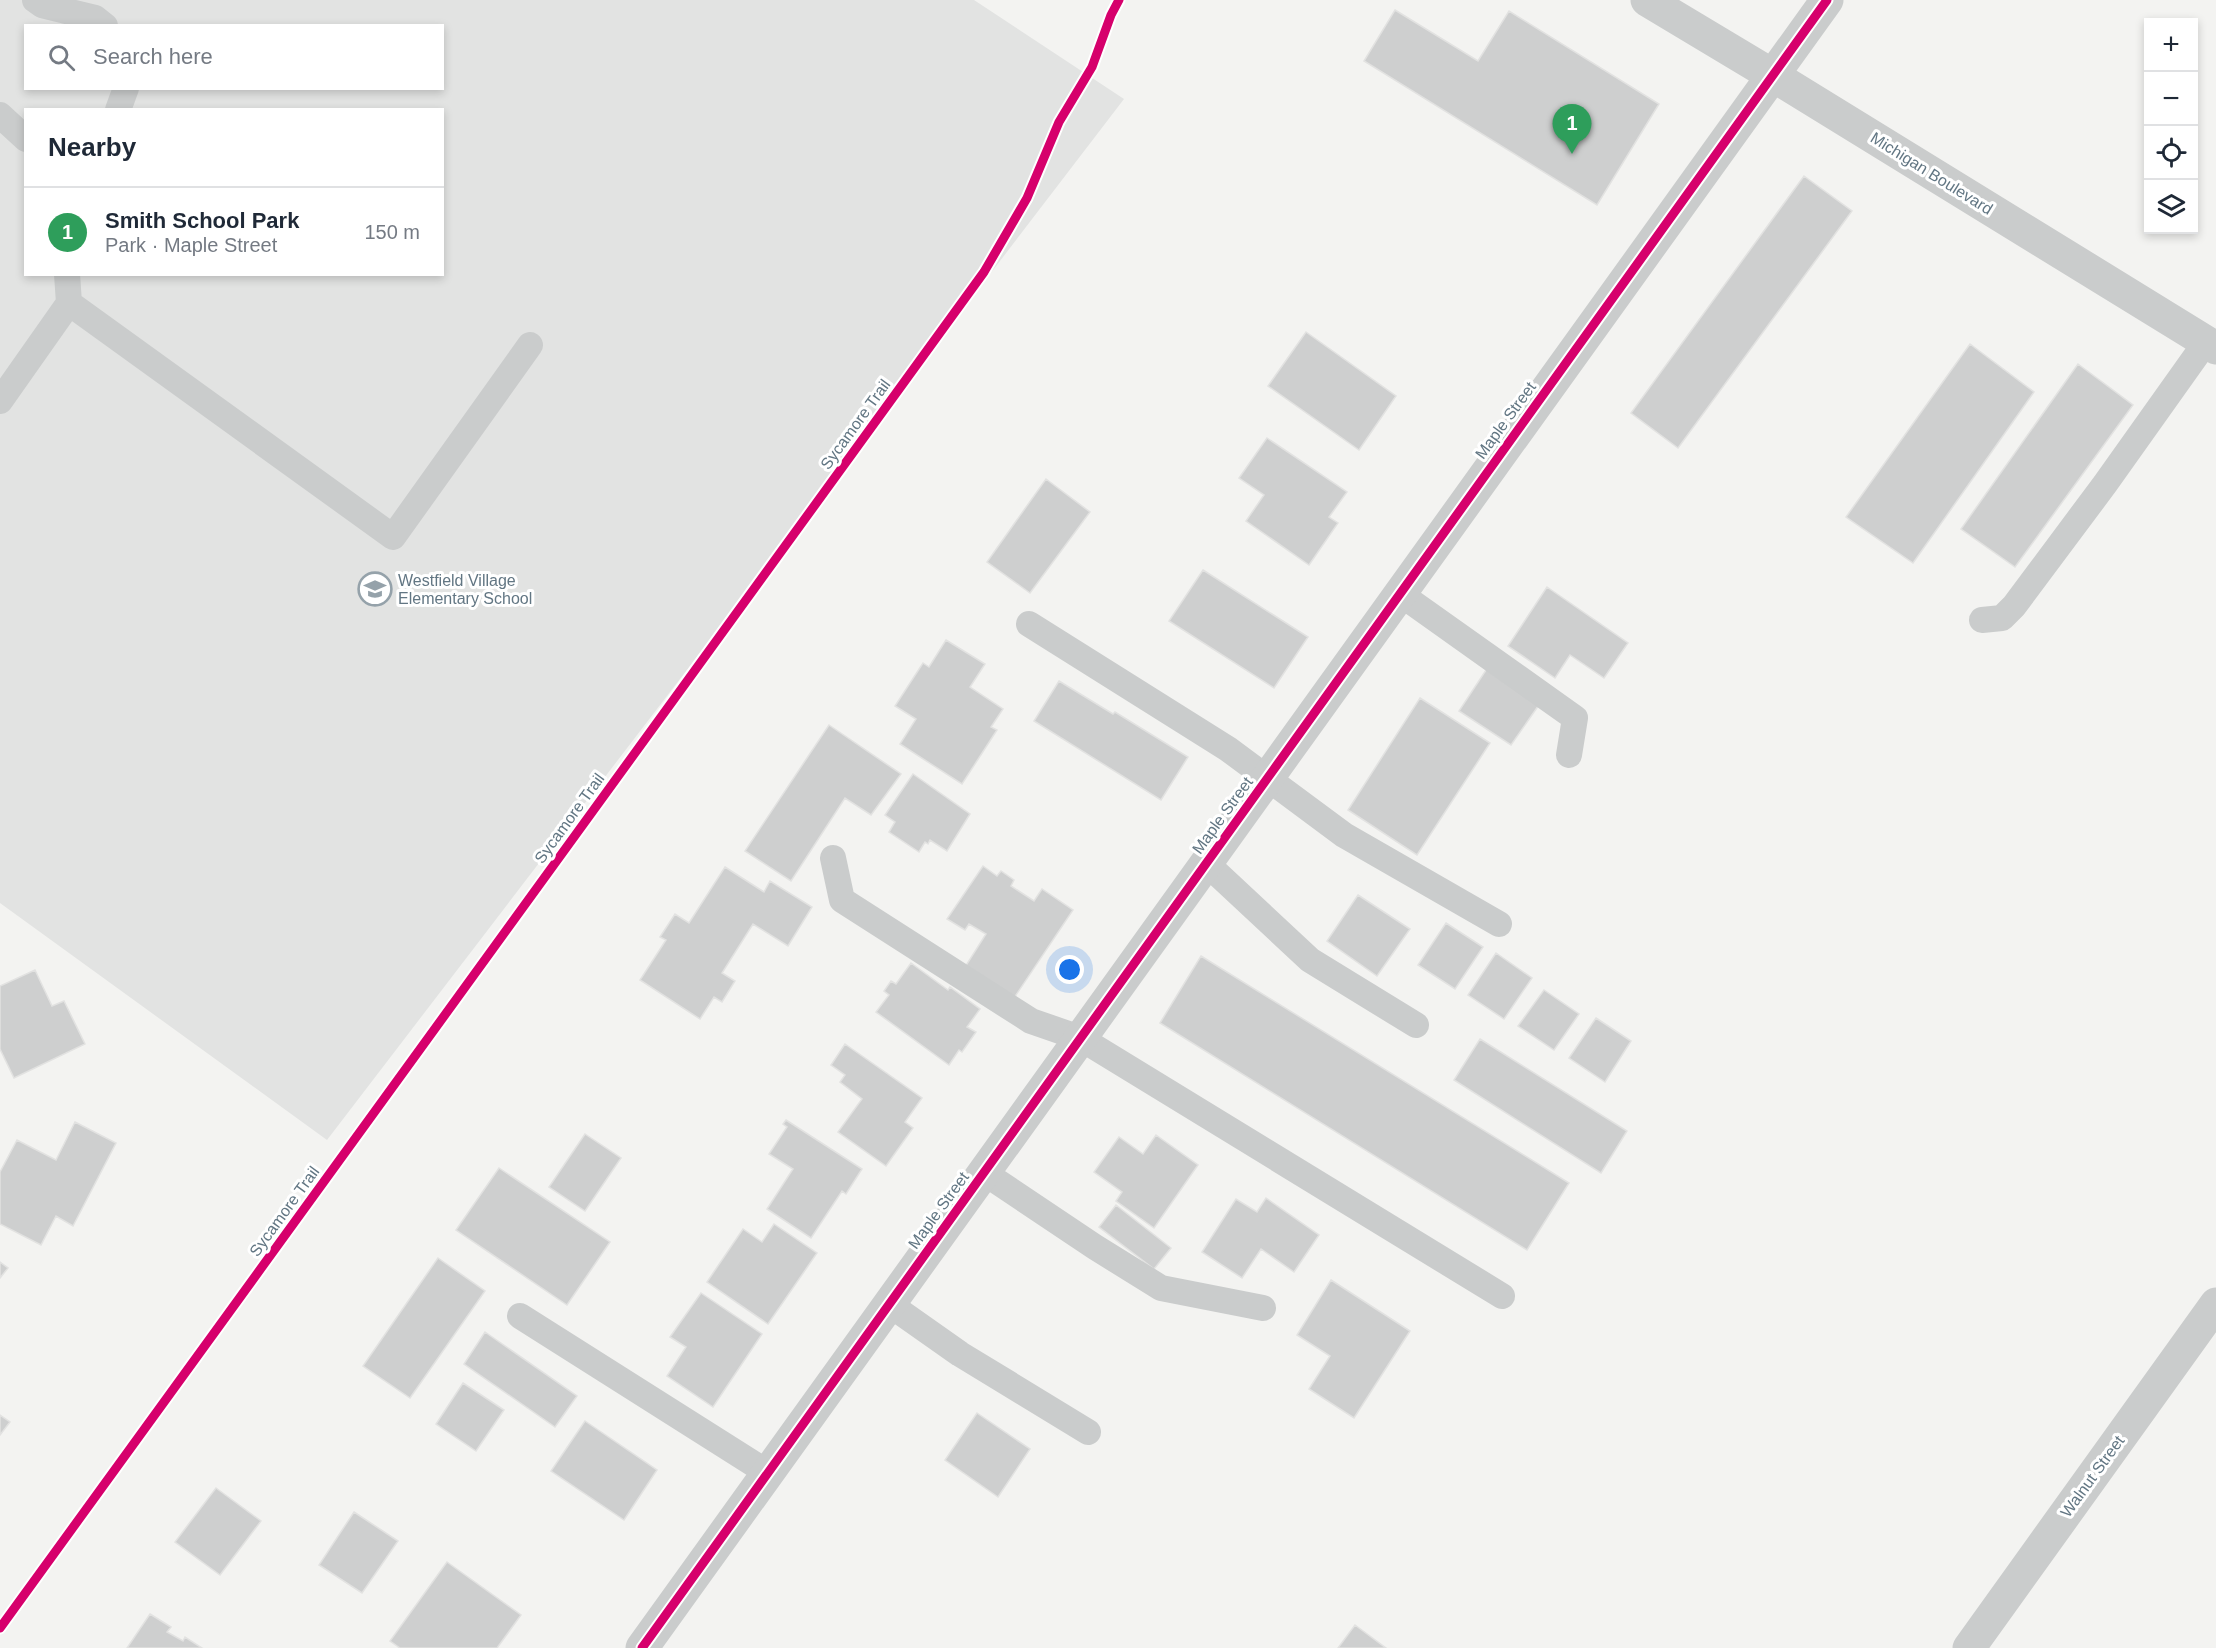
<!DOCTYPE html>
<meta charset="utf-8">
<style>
body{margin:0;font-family:Arial,sans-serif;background:#f6f6f7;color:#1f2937}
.controls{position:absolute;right:18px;top:18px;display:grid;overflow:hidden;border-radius:0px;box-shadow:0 3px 9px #0003}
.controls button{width:54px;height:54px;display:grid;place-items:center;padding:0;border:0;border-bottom:2px solid #e0e1e3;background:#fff;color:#1f2937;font:30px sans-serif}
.you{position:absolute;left:1070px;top:970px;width:21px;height:21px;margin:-15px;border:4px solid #fff;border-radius:50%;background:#1a73e8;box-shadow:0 0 0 9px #1a73e833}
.badge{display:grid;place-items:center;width:39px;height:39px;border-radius:50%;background:#2563eb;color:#fff;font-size:20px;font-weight:700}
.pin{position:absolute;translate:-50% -50px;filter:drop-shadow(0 2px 3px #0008)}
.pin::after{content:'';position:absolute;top:32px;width:21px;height:18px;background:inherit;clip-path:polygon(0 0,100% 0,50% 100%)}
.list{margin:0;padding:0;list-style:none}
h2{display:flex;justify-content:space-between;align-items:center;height:78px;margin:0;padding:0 24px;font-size:26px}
h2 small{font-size:20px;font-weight:400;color:#747a83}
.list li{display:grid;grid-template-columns:39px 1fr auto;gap:18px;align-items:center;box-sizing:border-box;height:90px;padding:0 24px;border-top:2px solid #e0e1e3}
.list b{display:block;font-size:22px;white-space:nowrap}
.list p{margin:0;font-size:20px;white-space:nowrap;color:#747a83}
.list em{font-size:20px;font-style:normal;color:#747a83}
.icon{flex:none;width:33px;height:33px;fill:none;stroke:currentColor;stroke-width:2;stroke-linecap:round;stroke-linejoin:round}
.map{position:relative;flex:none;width:2216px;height:1648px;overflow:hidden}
.search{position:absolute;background:#fff;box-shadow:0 3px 9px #0003;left:24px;top:24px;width:420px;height:66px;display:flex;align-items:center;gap:15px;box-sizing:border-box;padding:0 21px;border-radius:0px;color:#747a83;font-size:22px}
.panel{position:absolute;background:#fff;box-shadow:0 3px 9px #0003;left:24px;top:108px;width:420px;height:168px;border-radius:0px}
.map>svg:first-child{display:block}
.built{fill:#e2e3e2;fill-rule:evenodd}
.building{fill:#cecfcf;stroke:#e2e2e1;stroke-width:1.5}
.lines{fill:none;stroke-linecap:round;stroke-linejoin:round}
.lane{stroke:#cacccc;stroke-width:26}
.street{stroke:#cacccc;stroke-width:33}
.cycleway-casing{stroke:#fff;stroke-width:13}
.cycleway{stroke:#d6006c;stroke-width:9}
.labels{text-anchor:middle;stroke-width:6;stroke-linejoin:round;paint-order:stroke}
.street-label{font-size:16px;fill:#627683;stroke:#fff}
.poi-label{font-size:16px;fill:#627683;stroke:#fff;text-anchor:start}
</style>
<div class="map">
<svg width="2216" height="1648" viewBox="0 0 2216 1648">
<rect width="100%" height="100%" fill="#f3f3f1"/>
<path class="built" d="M0 0H974L1124 99 327 1140 0 903ZM26 26H442V88H26ZM26 110H442V274H26Z"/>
<path class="building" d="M1395 10 1478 61 1509 11 1659 104 1597 205 1364 61Z
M1804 176 1852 211 1678 448 1631 413Z
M1306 332 1396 396 1359 450 1268 386Z
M1970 344 2034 392 1913 563 1846 517Z
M2078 364 2133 405 2015 567 1961 529Z
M1267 438 1347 492 1329 517 1338 523 1309 565 1246 521 1264 495 1239 478Z
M1046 479 1090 512 1030 593 987 562Z
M1203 570 1308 637 1274 688 1169 621Z
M1547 587 1628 643 1604 678 1570 655 1555 678 1508 646Z
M946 640 985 664 970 687 1003 709 991 727 997 730 962 784 900 744 916 719 895 706 923 663 929 667Z
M1488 667 1541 702 1511 745 1459 711Z
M1059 681 1113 714 1115 712 1188 757 1161 800 1034 721Z
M1420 698 1490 743 1417 855 1348 810Z
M829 725 901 774 871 815 845 798 791 881 745 851Z
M913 774 970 814 947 851 930 840 928 844 925 842 919 852 889 832 895 822 885 815Z
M983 866 997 876 1001 871 1014 880 1011 886 1034 901 1042 889 1073 910 1014 998 965 967 986 934 969 924 965 930 947 919Z
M725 867 764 892 770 881 812 907 788 946 753 924 722 973 735 981 722 1002 714 997 700 1019 640 980 666 940 660 937 675 914 689 923Z
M1358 895 1410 929 1377 976 1327 941Z
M1446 923 1483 947 1455 989 1418 965Z
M1496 953 1532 978 1504 1019 1468 995Z
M1201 956 1569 1183 1527 1250 1160 1023Z
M911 963 948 990 950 987 980 1009 967 1027 976 1032 962 1052 959 1050 949 1065 876 1012 889 995 884 991 891 981 896 984Z
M35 970 52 1006 64 1001 85 1044 14 1078 0 1049V986Z
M1544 990 1579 1014 1554 1050 1518 1026Z
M1596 1018 1631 1041 1605 1082 1569 1058Z
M1480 1039 1627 1131 1601 1173 1454 1080Z
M845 1044 922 1098 905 1122 913 1128 886 1166 838 1132 862 1099 840 1082 845 1075 831 1065Z
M786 1120 862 1169 846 1194 842 1191 811 1238 767 1209 793 1169 769 1154 787 1127 783 1124Z
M75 1122 116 1143 73 1226 56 1216 41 1245 0 1224V1172L17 1140 56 1160Z
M585 1134 621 1158 585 1211 549 1187Z
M1156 1135 1198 1165 1154 1228 1116 1201 1122 1192 1094 1172 1119 1137 1143 1154Z
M499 1168 610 1242 567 1305 456 1230Z
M1266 1198 1319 1235 1294 1272 1261 1249 1242 1278 1202 1252 1236 1199 1257 1212Z
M1116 1205 1171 1248 1154 1269 1099 1227Z
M774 1224 817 1253 768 1324 707 1282 743 1229 762 1242Z
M438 1258 485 1291 410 1398 363 1366Z
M0 1262 8 1268 0 1278Z
M1331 1280 1410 1331 1354 1418 1309 1389 1330 1356 1297 1335Z
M701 1293 762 1334 713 1407 667 1376 686 1347 670 1337Z
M485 1332 577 1396 555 1427 464 1364Z
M463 1383 504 1410 476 1451 436 1424Z
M977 1413 1030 1449 998 1497 945 1460Z
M0 1415 10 1422 0 1435Z
M585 1421 657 1470 624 1520 551 1471Z
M216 1488 261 1521 220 1575 175 1542Z
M354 1512 398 1541 362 1593 319 1565Z
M447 1562 521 1615 497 1648H400L390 1641Z
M150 1614 171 1627 167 1632 183 1641 185 1637 202 1648H127Z
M1355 1625 1386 1648H1338Z"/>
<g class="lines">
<path class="lane" d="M35 0 42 5 95 18 105 26
M118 110 126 88
M0 115 26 139
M69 303 393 537 530 345
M0 401 69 303 67 274
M1399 593 1575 718 1569 755
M1982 620 2002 618 2014 606 2105 484 2206 342
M1029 624 1228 749 1344 835 1499 924
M833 858 842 900 1031 1021 1080 1038 1502 1296
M1206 863 1310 960 1416 1025
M983 1172 1095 1247 1161 1288 1263 1308
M889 1304 960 1354 1088 1432
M520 1316 768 1473"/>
<path class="street" d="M1647 0 1772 75 2216 348
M642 1648 1827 0
M1969 1648 2216 1304"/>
<defs>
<path id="cycleway" d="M0 1628 984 272 1027 198 1059 122 1092 67 1111 15 1119 0
M642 1648 1827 0"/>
</defs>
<use href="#cycleway" class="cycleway-casing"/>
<use href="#cycleway" class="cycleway"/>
</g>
<defs>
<symbol id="school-ring" viewBox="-11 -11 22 22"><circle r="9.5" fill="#fff" stroke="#95a2aa" stroke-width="1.5"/><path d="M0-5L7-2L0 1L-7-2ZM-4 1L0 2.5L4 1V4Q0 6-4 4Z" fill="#95a2aa"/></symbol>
</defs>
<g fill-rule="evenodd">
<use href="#school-ring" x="356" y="570" width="38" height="38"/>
</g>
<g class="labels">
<g class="street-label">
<text transform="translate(1932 173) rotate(32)" y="6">Michigan Boulevard</text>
<text transform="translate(1505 420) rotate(-54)" y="6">Maple Street</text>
<text transform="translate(855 424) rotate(-54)" y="6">Sycamore Trail</text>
<text transform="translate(1222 815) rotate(-54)" y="6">Maple Street</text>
<text transform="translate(569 818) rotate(-54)" y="6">Sycamore Trail</text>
<text transform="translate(938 1210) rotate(-54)" y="6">Maple Street</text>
<text transform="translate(284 1211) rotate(-54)" y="6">Sycamore Trail</text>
<text transform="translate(2092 1476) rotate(-54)" y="6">Walnut Street</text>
</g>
<g class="poi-label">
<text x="398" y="586">Westfield Village<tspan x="398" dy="18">Elementary School</tspan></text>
</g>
</g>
</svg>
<div class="controls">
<button>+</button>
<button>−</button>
<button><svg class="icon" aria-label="locate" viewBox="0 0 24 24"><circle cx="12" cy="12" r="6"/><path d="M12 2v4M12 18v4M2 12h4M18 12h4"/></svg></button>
<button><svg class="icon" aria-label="layers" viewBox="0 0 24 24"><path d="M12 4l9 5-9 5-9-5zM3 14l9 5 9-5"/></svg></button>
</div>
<div class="you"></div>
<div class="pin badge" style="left:1572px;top:154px;background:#2e9e5b">1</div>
<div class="search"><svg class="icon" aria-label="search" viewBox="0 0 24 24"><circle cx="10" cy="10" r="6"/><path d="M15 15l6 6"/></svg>Search here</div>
<section class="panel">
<h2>Nearby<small></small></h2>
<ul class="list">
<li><span class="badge" style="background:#2e9e5b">1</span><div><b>Smith School Park</b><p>Park · Maple Street</p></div><em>150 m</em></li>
</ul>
</section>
</div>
